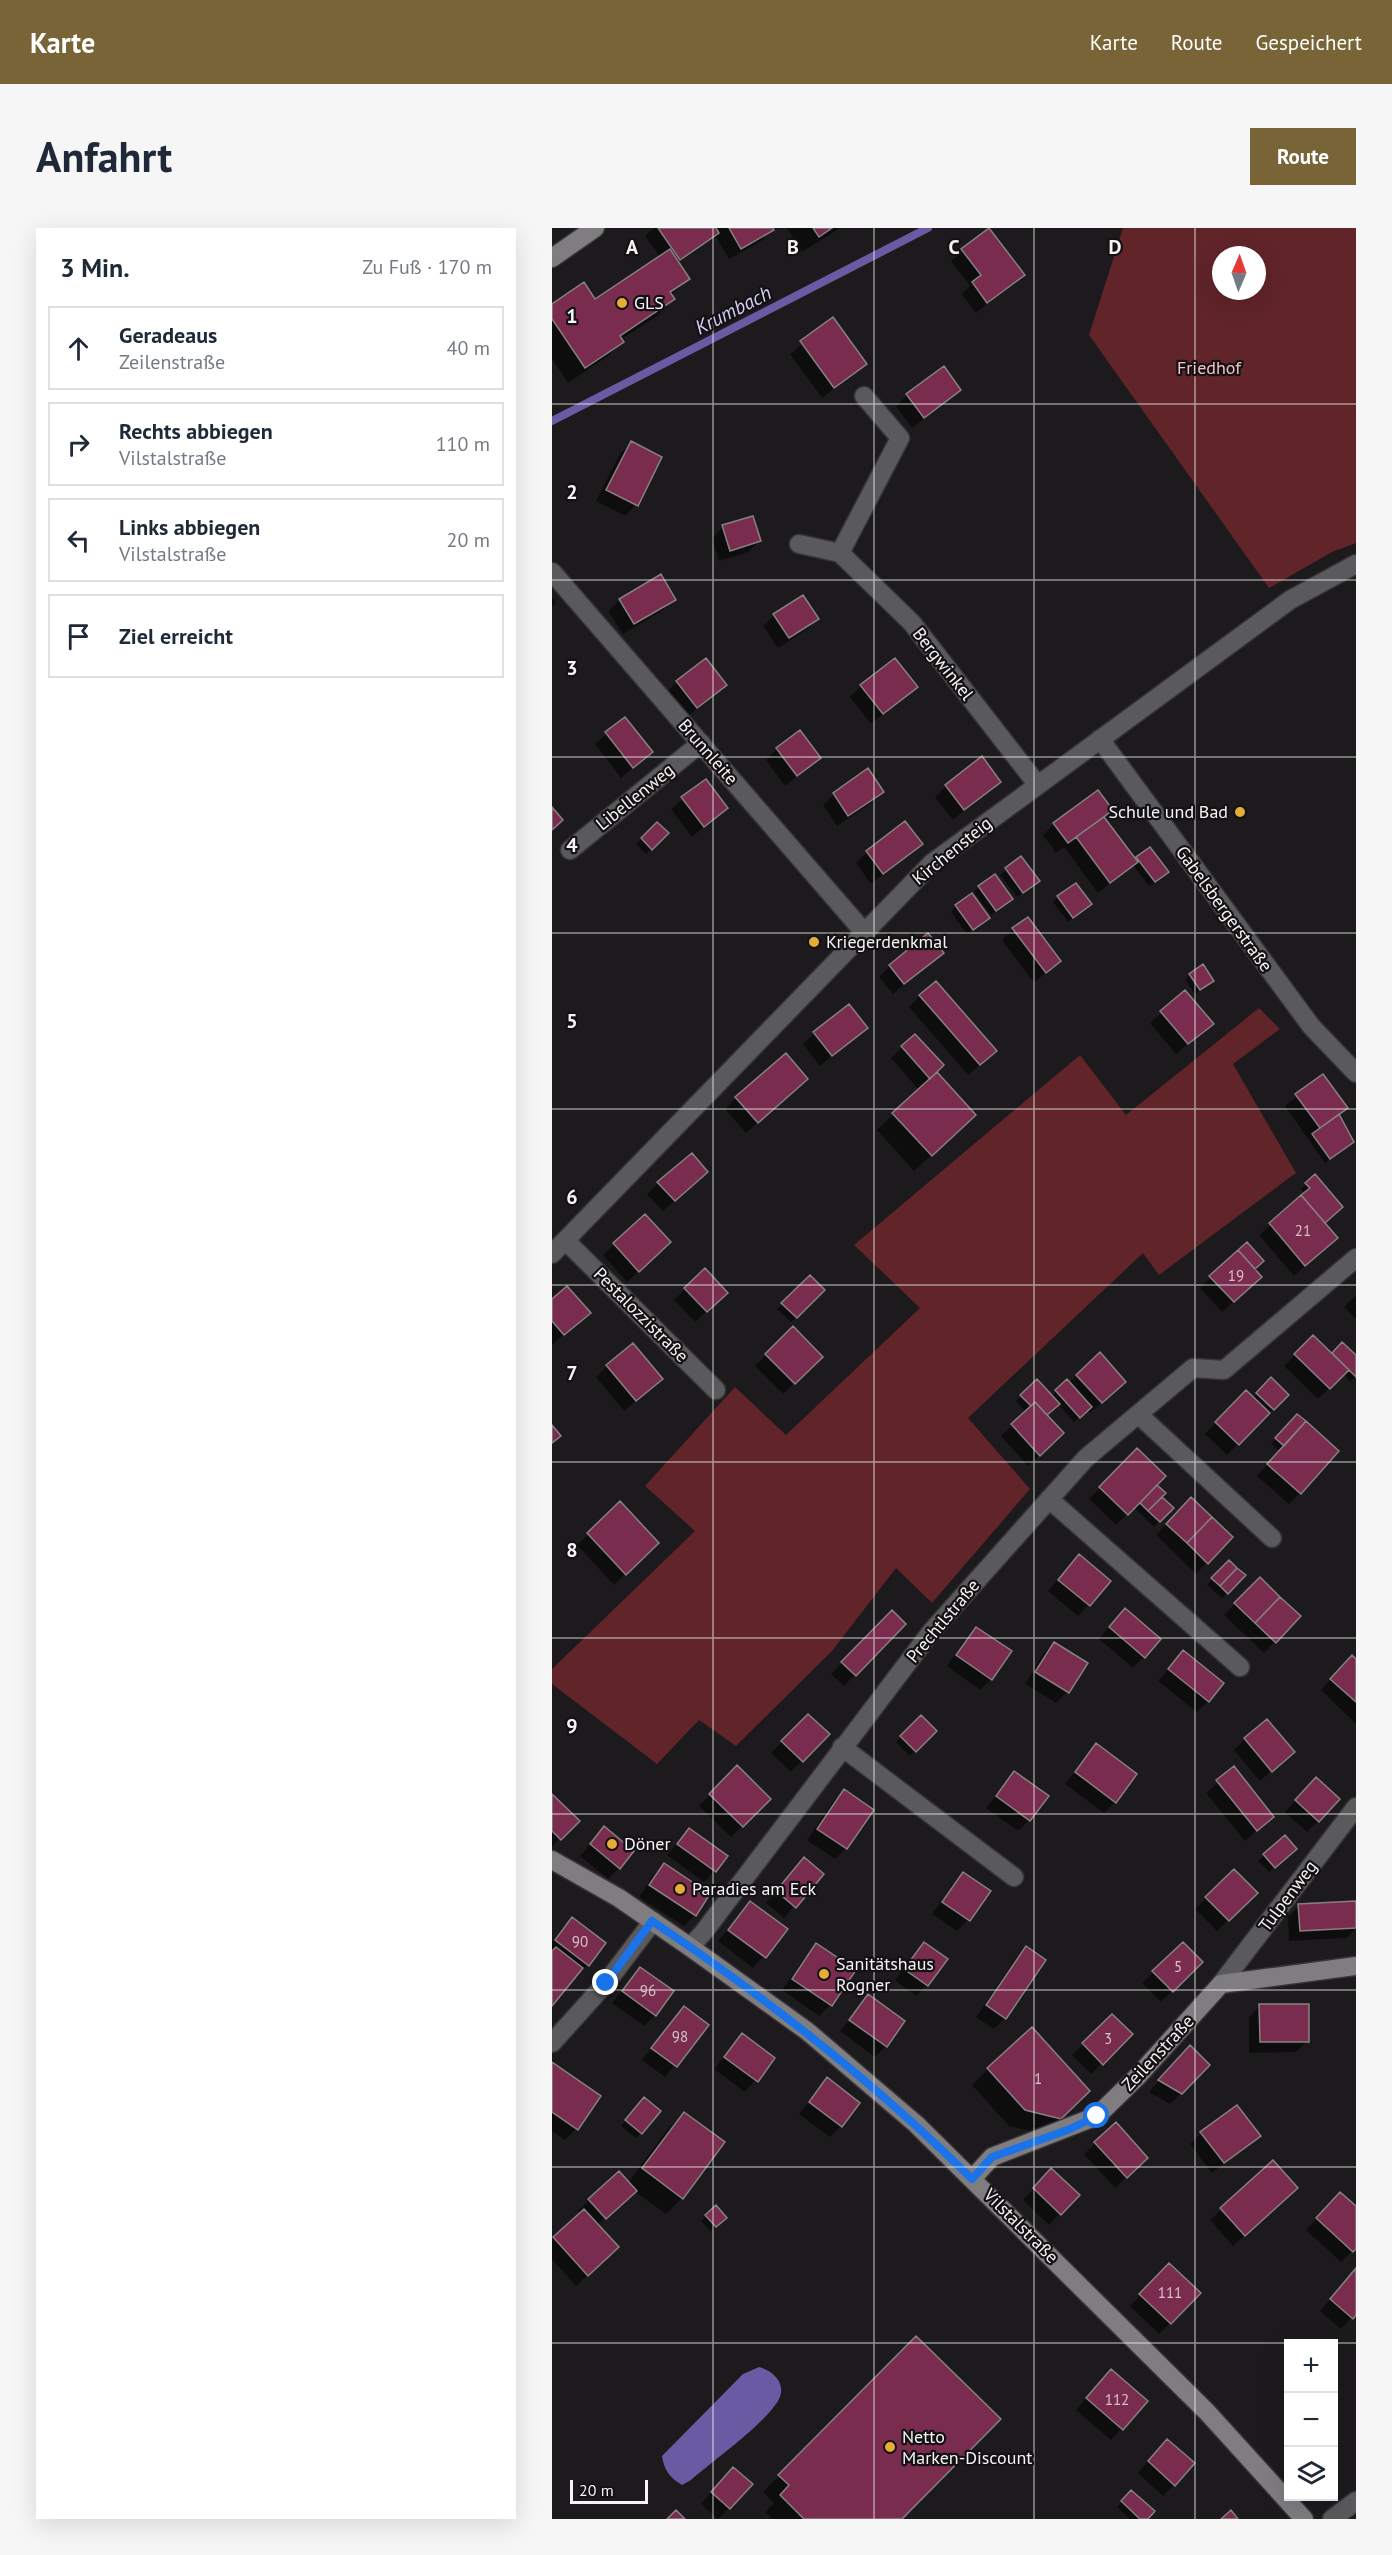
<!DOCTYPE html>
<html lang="de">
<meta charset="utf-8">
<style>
body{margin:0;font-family:"PT Sans",sans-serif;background:#f6f6f7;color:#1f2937}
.controls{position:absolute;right:18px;bottom:18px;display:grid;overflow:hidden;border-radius:0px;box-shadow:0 6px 24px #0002}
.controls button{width:54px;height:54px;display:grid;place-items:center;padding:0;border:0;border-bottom:2px solid #e0e1e3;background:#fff;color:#1f2937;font:30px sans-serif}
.compass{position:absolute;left:660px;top:18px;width:54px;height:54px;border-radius:50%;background:#fff;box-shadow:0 6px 24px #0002;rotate:2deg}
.scale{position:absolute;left:18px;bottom:15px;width:78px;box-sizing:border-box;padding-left:6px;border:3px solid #f6f4f5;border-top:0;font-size:16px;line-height:21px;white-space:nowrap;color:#f6f4f5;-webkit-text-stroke:4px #131113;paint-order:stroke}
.stop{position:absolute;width:18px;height:18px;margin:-14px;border:4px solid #1a73e8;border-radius:50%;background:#fff}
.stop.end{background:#1a73e8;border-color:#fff;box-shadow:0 2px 6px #0008}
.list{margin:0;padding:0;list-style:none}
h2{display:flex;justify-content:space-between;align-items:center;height:78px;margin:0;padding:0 24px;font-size:26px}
h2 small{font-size:20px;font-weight:400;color:#747a83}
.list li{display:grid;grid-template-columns:39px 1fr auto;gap:18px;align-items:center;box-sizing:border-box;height:84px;margin:0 12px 12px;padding:0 12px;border:2px solid #e0e1e3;border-radius:0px}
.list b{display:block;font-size:22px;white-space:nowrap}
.list p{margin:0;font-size:20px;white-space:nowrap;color:#747a83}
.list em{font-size:20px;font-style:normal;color:#747a83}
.icon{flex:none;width:33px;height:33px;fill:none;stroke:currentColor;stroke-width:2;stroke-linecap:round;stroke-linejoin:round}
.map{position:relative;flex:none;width:804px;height:2291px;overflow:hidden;border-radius:0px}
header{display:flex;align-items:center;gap:36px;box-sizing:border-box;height:84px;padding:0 30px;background:#786437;color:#fff}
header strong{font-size:28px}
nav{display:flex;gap:33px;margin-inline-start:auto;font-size:21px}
.intro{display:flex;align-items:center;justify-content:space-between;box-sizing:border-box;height:144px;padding:0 36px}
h1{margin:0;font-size:42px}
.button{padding:15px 27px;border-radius:0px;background:#786437;color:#fff;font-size:21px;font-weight:700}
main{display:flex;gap:36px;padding:0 36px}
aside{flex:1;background:#fff;border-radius:0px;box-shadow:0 6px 24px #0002}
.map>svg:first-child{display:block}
.green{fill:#602429;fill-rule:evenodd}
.water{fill:#6a5aa3}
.shadow{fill:#0007}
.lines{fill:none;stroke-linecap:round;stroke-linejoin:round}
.stream{stroke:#6a5aa3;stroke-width:8}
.building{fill:#7a2c4e;stroke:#868183;stroke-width:1.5}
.street-casing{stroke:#363436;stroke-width:21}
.secondary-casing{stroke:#363436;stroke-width:21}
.street{stroke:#5a595b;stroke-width:18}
.secondary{stroke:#7f7d80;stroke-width:18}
.route{stroke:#1a73e8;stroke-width:8}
.grid{fill:none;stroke:#f6f4f5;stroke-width:1.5;stroke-opacity:0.55}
.poi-dot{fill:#e5ad36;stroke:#131113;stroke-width:2}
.labels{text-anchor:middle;stroke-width:4.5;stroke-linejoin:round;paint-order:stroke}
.number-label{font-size:15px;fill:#d7c2cb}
.poi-label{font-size:18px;fill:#f6f4f5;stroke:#131113;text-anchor:start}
.park-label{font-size:18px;fill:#f4c2c3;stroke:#131113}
.street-label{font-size:18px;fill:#f6f4f5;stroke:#131113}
.water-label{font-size:20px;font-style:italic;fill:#d5cff8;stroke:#131113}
.grid-label{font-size:20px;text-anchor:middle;font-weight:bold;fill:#f6f4f5;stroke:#131113;stroke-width:4.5;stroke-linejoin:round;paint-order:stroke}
</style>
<header>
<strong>Karte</strong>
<nav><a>Karte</a><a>Route</a><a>Gespeichert</a></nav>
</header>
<div class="intro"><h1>Anfahrt</h1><a class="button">Route</a></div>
<main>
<aside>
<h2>3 Min.<small>Zu Fuß · 170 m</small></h2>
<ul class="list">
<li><svg class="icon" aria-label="ahead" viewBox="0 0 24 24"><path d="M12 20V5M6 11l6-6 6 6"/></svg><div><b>Geradeaus</b><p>Zeilenstraße</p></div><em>40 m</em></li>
<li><svg class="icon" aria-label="right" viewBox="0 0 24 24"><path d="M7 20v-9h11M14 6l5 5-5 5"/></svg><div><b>Rechts abbiegen</b><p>Vilstalstraße</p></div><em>110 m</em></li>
<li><svg class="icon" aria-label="left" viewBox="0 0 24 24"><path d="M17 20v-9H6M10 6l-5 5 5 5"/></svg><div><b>Links abbiegen</b><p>Vilstalstraße</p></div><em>20 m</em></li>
<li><svg class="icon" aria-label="arrive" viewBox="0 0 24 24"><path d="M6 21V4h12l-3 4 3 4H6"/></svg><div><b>Ziel erreicht</b></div></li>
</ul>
</aside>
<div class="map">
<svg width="804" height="2291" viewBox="0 0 804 2291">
<rect width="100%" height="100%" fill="#1c1a1c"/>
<path class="green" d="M571 0H804V315L780 324 717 360 537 107ZM669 27H705V63H669Z
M707 780 728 801 681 836 744 945 607 1047 591 1025 416 1190 478 1261 380 1375 344 1340 280 1423 184 1518 147 1492 105 1536 0 1456V1441L143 1303 93 1258 183 1159 234 1207 368 1080 302 1017 528 827 574 887Z"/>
<path class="water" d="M207 2139C218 2142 231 2151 229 2165 226 2187 158 2235 139 2252L130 2257C118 2250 112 2242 110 2228L191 2146Z"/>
<path class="shadow" d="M102 0H219L220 2 209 13 177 31 163 7 126 35 136 51 119 68 121 71 105 88 68 112 70 114 53 130 16 155 0 131V77L42 73 108 29 93 8Z
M235 0H288L250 24Z
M438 1 471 47 424 85 410 66 418 58 399 33Z
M281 91 313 136 270 170 238 126Z
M407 162 360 200 344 178 355 167Z
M79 215 84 277 73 288 44 273 68 226Z
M171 299 207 313 196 324 167 333 160 310Z
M0 370 4 375 0 379Z
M122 371 111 382 71 406 56 383 68 372Z
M222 387 265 391 254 402 226 420 211 398Z
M125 454 173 457 134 490 114 465Z
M309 458 364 459 319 496 298 469Z
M72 491 99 524 69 550 43 516Z
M225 521 267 530 233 558 214 532Z
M153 553 174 580 140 609 119 581Z
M447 553 401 592 383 569 394 558Z
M330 564 319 575 285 598 271 577 282 566Z
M559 582 551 590 583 632 585 630 610 649 597 658 581 637 546 665 512 619 504 625 491 607 502 596Z
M105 596 115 605 94 626 84 616Z
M369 616 319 656 304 635 315 624Z
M469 630 480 658 465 669 448 647Z
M427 659 454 676 439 687 422 664Z
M506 669 533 681 516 694 501 674Z
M404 678 431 695 415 706 399 684Z
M461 701 507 733 482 755 450 712Z
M390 724 341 766 327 749 338 738Z
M638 747 660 753 643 766 633 752Z
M633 764 660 796 624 826 598 795Z
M368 768 431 834 416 847 357 779Z
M314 800 268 838 251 816 262 805Z
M363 808 390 837 376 851 406 903 362 943 325 902 367 862 339 830Z
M771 848 794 880 786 888 800 914 773 935 733 878Z
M254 851 194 905 173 881 184 870Z
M763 948 771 995 773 1021 742 1048 707 1007 753 966 749 961Z
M106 955H143L111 983 95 966Z
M93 988 106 1025 75 1054 51 1027Z
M694 1016 710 1033 701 1041 697 1060 670 1084 648 1060Z
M258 1049 271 1062 239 1094 225 1081Z
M133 1061 163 1076 143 1094 122 1072Z
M804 1067V1091L792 1079Z
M0 1073 37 1085 0 1117Z
M241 1100 269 1129 231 1166 203 1138Z
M761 1109 779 1127 790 1116 804 1129V1148L798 1154 791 1146 766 1171 732 1138Z
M55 1138 109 1151 72 1183 44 1149Z
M525 1148 561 1164 538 1185 535 1182 522 1194 506 1176 494 1188 499 1216 476 1238 449 1208 474 1184 464 1173 485 1153 499 1168Z
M719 1151 735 1167 675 1227 653 1206 694 1164 701 1170Z
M740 1193 748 1265 737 1276 705 1248 727 1223 719 1216Z
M574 1233 603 1257 608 1269 620 1280 602 1299 582 1279 564 1297 537 1271Z
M68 1276 105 1315 62 1357 25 1317Z
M628 1282 679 1309 644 1346 604 1307Z
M527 1328 557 1353 526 1388 496 1363Z
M677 1334 692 1347 670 1370 655 1357Z
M708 1351 747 1388 712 1425 672 1387Z
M340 1384 352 1396 292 1458 279 1446Z
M562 1393 592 1429 581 1440 547 1411Z
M424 1401 439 1451 428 1462 395 1438 413 1412Z
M502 1415 534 1435 515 1464 504 1475 473 1456 491 1426Z
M631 1424 656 1473 645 1484 606 1453Z
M804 1433V1496L769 1462 789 1440Z
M256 1488 276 1506 239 1544 219 1525Z
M369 1489 383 1503 358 1528 344 1514Z
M693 1511 741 1524 708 1553 682 1522Z
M544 1517 563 1574 552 1585 513 1556Z
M185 1540 217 1571 179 1609 147 1578Z
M682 1540 720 1589 693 1613 654 1565Z
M462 1545 477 1592 466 1603 434 1580Z
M753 1562 766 1593 755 1604 733 1584Z
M292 1563 294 1620 283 1631 255 1612 281 1574Z
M0 1568 25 1593 0 1618Z
M52 1600 67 1640 56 1651 28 1628Z
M137 1601 163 1643 152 1654 115 1627Z
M733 1609 738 1626 717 1644 706 1633Z
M112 1637 143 1687 132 1698 87 1669 101 1648Z
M241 1642 270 1646 232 1690 214 1675Z
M682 1643 704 1665 665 1703 643 1681Z
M411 1646 437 1663 416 1692 405 1703 380 1686 400 1657Z
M198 1675 234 1702 201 1740 166 1713Z
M747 1678 804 1688V1700L794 1710 737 1713 736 1689Z
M20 1691 36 1737 25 1748 23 1747 0 1776V1714Z
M372 1716 375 1757 364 1768 343 1752Z
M631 1716 649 1734 609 1774 590 1755Z
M265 1717 278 1777 267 1788 230 1762 254 1728Z
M474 1720 492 1733 453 1790 442 1801 424 1789 463 1731Z
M88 1741 103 1787 92 1798 60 1775Z
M316 1768 334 1818 323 1829 288 1803Z
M708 1778 755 1813 744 1824 697 1825V1789Z
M132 1780 155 1797 113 1849 90 1832Z
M560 1788 579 1806 539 1846 520 1827Z
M190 1807 221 1830 193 1864 162 1841Z
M627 1830 629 1865 618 1876 597 1864Z
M0 1836 47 1869 24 1901 13 1912 0 1903Z
M436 1841 536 1863 491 1906 457 1898 420 1857Z
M275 1851 289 1898 278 1909 247 1886Z
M87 1876 89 1905 84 1910 69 1898Z
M132 1886 130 1970 114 1986 82 1963 45 1997 54 2030 24 2058 0 2031V2012L29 1986 26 1983 37 1972 67 1945 76 1955 115 1902Z
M564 1896 583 1941 563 1960 532 1926Z
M649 1905 707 1908 660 1945 638 1916Z
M721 1934 733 1971 681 2018 658 1992Z
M500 1942 526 1967 497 1997 471 1972Z
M777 1977 804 1980V2019L789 2034 754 2002Z
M164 1980 168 1995 158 2003 149 1993Z
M804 2041V2085L789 2101 768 2083Z
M606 2048 618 2095 607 2106 578 2078Z
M364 2110 348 2291H220L213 2284 222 2275 211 2264Z
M548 2154 594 2174 559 2212 524 2182Z
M604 2224 622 2257 611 2268 586 2245Z
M170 2252 177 2280 166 2291 149 2276Z
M579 2264 594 2291H578L565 2279Z"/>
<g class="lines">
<path class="stream" d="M0 193 376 0"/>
</g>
<path class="building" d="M106 0H164L167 5 128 32Z
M177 0H221L222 2 189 21Z
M261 0H280L267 9Z
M437 0 473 47 435 75 420 54 429 47 409 21Z
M118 21 138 51 118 64 123 71 68 108 72 114 33 140 0 91V76L32 54 43 71Z
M281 89 315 136 282 160 248 113Z
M392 138 409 162 372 190 354 166Z
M79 213 110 229 86 278 54 262Z
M201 288 209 313 178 323 170 297Z
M109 346 124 372 82 396 67 371Z
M251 367 267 391 237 410 221 386Z
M154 430 175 457 145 480 124 453Z
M343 430 366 459 331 486 308 457Z
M73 489 101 524 81 540 53 504Z
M248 502 269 530 245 548 224 520Z
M430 528 449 554 412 582 393 557Z
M316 540 332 564 296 588 281 565Z
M154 551 176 580 152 599 129 569Z
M546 562 561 582 516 615 501 595Z
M0 579 11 592 0 602Z
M552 589 586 634 558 655 524 609Z
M353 593 371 616 331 646 314 623Z
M105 594 117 605 100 622 89 610Z
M598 619 617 644 603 654 584 629Z
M469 628 488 653 471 665 453 640Z
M443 646 461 671 444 683 426 658Z
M524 655 540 676 521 690 505 668Z
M420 665 438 690 421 702 403 677Z
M476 689 509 733 494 745 460 700Z
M376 705 392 725 352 756 337 737Z
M651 736 662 753 648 762 637 746Z
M384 753 445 823 428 837 367 767Z
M633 762 662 796 636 816 608 783Z
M297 776 316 800 280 828 261 804Z
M363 806 392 837 378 851 349 818Z
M234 825 256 851 206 895 183 869Z
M385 844 424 887 380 928 340 885Z
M771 846 796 880 768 900 743 866Z
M787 886 802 914 778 931 760 906Z
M140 925 156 944 123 973 105 954Z
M763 946 791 979 773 995 749 967 758 960 753 955Z
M749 967 786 1010 753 1038 717 995Z
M93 986 119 1014 87 1044 61 1015Z
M695 1014 712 1033 703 1041 686 1022Z
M686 1022 710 1049 682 1074 657 1048Z
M153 1040 176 1065 155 1084 132 1060Z
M258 1047 273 1062 245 1090 229 1075Z
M15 1058 39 1085 12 1107 0 1093V1071Z
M241 1098 271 1129 243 1156 213 1126Z
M761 1107 797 1142 778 1161 742 1126Z
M790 1114 804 1127V1149L780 1125Z
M81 1115 111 1151 84 1173 54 1137Z
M548 1124 574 1154 550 1175 524 1147Z
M719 1149 737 1167 722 1182 704 1165Z
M485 1151 508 1176 495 1187 483 1174 479 1178 468 1167Z
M515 1151 540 1179 528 1190 503 1162Z
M694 1162 718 1185 687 1217 663 1194Z
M483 1174 512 1205 488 1228 459 1196Z
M745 1186 754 1193 732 1218 723 1210Z
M754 1193 787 1223 749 1266 715 1236Z
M0 1197 9 1208 0 1215Z
M585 1220 614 1248 576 1287 547 1259Z
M605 1257 614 1265 596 1283 588 1275Z
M610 1269 622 1280 608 1294 596 1283Z
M639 1269 660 1289 635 1315 614 1296Z
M68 1273 107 1315 74 1347 35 1305Z
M660 1289 681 1309 656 1336 635 1315Z
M527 1326 559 1353 538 1378 506 1352Z
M677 1332 685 1340 668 1358 659 1350Z
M685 1340 694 1347 676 1366 668 1358Z
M708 1349 728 1369 703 1395 682 1375Z
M728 1369 749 1388 724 1415 703 1395Z
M573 1380 609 1411 593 1430 557 1399Z
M340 1382 354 1396 304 1448 289 1434Z
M424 1399 460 1423 440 1452 404 1427Z
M502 1414 536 1435 517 1465 483 1444Z
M631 1422 672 1455 657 1474 616 1441Z
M800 1427 804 1431V1474L778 1451Z
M256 1486 278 1506 251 1534 229 1513Z
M369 1487 385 1503 364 1524 348 1508Z
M715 1491 743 1524 720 1544 692 1510Z
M544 1515 585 1546 564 1575 523 1544Z
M185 1537 219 1571 191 1599 157 1566Z
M682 1538 722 1589 705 1603 664 1552Z
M462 1543 497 1568 478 1593 444 1568Z
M764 1549 788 1571 767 1594 743 1572Z
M292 1561 322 1582 295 1621 265 1601Z
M0 1566 28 1593 9 1612 0 1603Z
M52 1598 82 1623 68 1641 38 1616Z
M137 1600 176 1628 164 1644 125 1616Z
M733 1607 745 1621 723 1640 711 1626Z
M252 1629 272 1646 244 1680 224 1663Z
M112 1635 158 1666 144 1688 97 1657Z
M682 1641 706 1665 677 1693 653 1669Z
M411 1644 439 1663 418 1693 390 1674Z
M198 1673 236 1701 214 1730 176 1702Z
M804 1673V1700L748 1703 746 1676Z
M20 1689 54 1715 37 1738 3 1712Z
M372 1714 396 1731 376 1758 352 1741Z
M631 1714 651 1734 621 1764 600 1743Z
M264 1715 304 1742 280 1778 240 1751Z
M474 1718 494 1732 454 1791 434 1777Z
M4 1719 31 1740 0 1778V1723Z
M88 1739 122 1763 104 1788 70 1763Z
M316 1766 353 1793 335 1819 297 1792Z
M707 1776H757V1814H708Z
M132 1778 157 1797 125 1839 99 1820Z
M560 1786 581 1806 551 1837 530 1815Z
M480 1799 538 1863 509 1891 473 1882 435 1840Z
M190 1805 223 1830 206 1854 172 1829Z
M638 1817 658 1837 630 1866 606 1852Z
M0 1834 49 1868 26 1902 0 1884Z
M275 1849 308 1875 290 1899 257 1874Z
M92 1869 109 1883 90 1906 73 1892Z
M685 1877 709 1908 672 1935 648 1904Z
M132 1884 173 1914 131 1971 90 1940Z
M564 1894 596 1930 575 1950 542 1914Z
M721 1932 746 1960 693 2008 668 1980Z
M499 1940 528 1967 509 1987 481 1960Z
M67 1943 85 1963 54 1991 36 1971Z
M788 1964 804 1978V2021L801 2024 764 1990Z
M164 1977 175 1990 164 1999 153 1987Z
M32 1981 67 2019 36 2048 1 2009Z
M617 2035 649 2065 619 2096 587 2066Z
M804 2040V2087L801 2091 778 2071Z
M364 2108 449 2191 350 2291H252L228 2267 237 2257 226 2247Z
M559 2141 596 2173 571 2202 534 2170Z
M615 2211 643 2235 623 2258 596 2233Z
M181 2239 201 2256 178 2281 159 2264Z
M579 2262 603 2283 596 2291H588L569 2273Z
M124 2282 133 2291H115Z
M679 2282 686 2291H669Z"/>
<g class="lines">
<defs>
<path id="street" d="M247 316 288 325 360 395 485 556
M288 325 348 210 312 168
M0 344 312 704
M548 511 759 798 804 845
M18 622 149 515
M14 1013 164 1162
M0 1026 380 635 738 372 804 336
M587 1187 720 1310
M497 1271 688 1439
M290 1519 462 1649
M138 1719 151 1705 379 1404 534 1230 641 1140 672 1142 804 1030
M669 1756 804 1579
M0 1815 54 1755 101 1693
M780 2291 804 2273"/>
<path id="secondary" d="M0 30 43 0
M0 1632 67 1670 138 1719 255 1803 364 1896 655 2184 752 2291
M420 1951 440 1929 545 1888 586 1848 669 1756 804 1738"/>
</defs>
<use href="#street" class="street-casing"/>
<use href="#secondary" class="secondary-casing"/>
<use href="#street" class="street"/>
<use href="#secondary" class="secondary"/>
</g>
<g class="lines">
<path class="route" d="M54 1755 100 1693C215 1770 322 1854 420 1951L440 1929 518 1901 545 1888"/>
</g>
<path class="grid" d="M161 0V2291M322 0V2291M482 0V2291M643 0V2291M0 176H804M0 352H804M0 529H804M0 705H804M0 881H804M0 1057H804M0 1234H804M0 1410H804M0 1586H804M0 1762H804M0 1939H804M0 2115H804"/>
<g class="poi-dot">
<circle cx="70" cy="75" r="6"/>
<circle cx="688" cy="584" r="6"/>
<circle cx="262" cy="714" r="6"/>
<circle cx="60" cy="1616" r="6"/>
<circle cx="128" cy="1661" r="6"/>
<circle cx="272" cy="1746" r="6"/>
<circle cx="338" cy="2219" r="6"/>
</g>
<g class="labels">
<g class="number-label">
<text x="751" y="1008">21</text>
<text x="684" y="1053">19</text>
<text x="28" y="1719">90</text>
<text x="626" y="1744">5</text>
<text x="96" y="1768">96</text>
<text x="128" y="1814">98</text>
<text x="556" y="1816">3</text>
<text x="486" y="1856">1</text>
<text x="618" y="2070">111</text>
<text x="565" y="2177">112</text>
</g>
<g class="poi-label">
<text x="82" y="81">GLS</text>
<text x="676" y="590" text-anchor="end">Schule und Bad</text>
<text x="274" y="720">Kriegerdenkmal</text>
<text x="72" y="1622">Döner</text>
<text x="140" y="1667">Paradies am Eck</text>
<text x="284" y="1742">Sanitätshaus<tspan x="284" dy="21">Rogner</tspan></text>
<text x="350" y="2215">Netto<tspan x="350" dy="21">Marken-Discount</tspan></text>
</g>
<g class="park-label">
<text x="657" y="146">Friedhof</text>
</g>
<g class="street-label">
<text transform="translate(391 436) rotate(52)" y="6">Bergwinkel</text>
<text transform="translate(156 524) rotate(49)" y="6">Brunnleite</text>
<text transform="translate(83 569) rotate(-39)" y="6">Libellenweg</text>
<text transform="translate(400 623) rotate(-39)" y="6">Kirchensteig</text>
<text transform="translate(672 681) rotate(54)" y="6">Gabelsbergerstraße</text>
<text transform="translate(89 1087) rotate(45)" y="6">Pestalozzistraße</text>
<text transform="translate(391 1393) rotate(-50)" y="6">Prechtlstraße</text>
<text transform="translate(736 1668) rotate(-53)" y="6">Tulpenweg</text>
<text transform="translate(606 1825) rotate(-47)" y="6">Zeilenstraße</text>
<text transform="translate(469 1998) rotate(45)" y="6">Vilstalstraße</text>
</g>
<g class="water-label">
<text transform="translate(181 82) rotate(-27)" y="7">Krumbach</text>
</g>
</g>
<g class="grid-label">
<text x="80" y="26">A</text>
<text x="241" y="26">B</text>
<text x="402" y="26">C</text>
<text x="563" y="26">D</text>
<text x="20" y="95">1</text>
<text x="20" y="271">2</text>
<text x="20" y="447">3</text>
<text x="20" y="624">4</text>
<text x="20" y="800">5</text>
<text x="20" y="976">6</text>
<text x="20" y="1152">7</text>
<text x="20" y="1329">8</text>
<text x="20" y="1505">9</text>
</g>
</svg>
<div class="controls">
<button>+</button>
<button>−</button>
<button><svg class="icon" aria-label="layers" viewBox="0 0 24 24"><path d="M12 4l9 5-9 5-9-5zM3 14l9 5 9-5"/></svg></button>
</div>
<svg class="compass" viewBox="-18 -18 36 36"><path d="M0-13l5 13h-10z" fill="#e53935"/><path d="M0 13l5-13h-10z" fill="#747a83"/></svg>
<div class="scale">20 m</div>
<div class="stop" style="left:545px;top:1888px"></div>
<div class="stop end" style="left:54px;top:1755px"></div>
</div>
</main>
